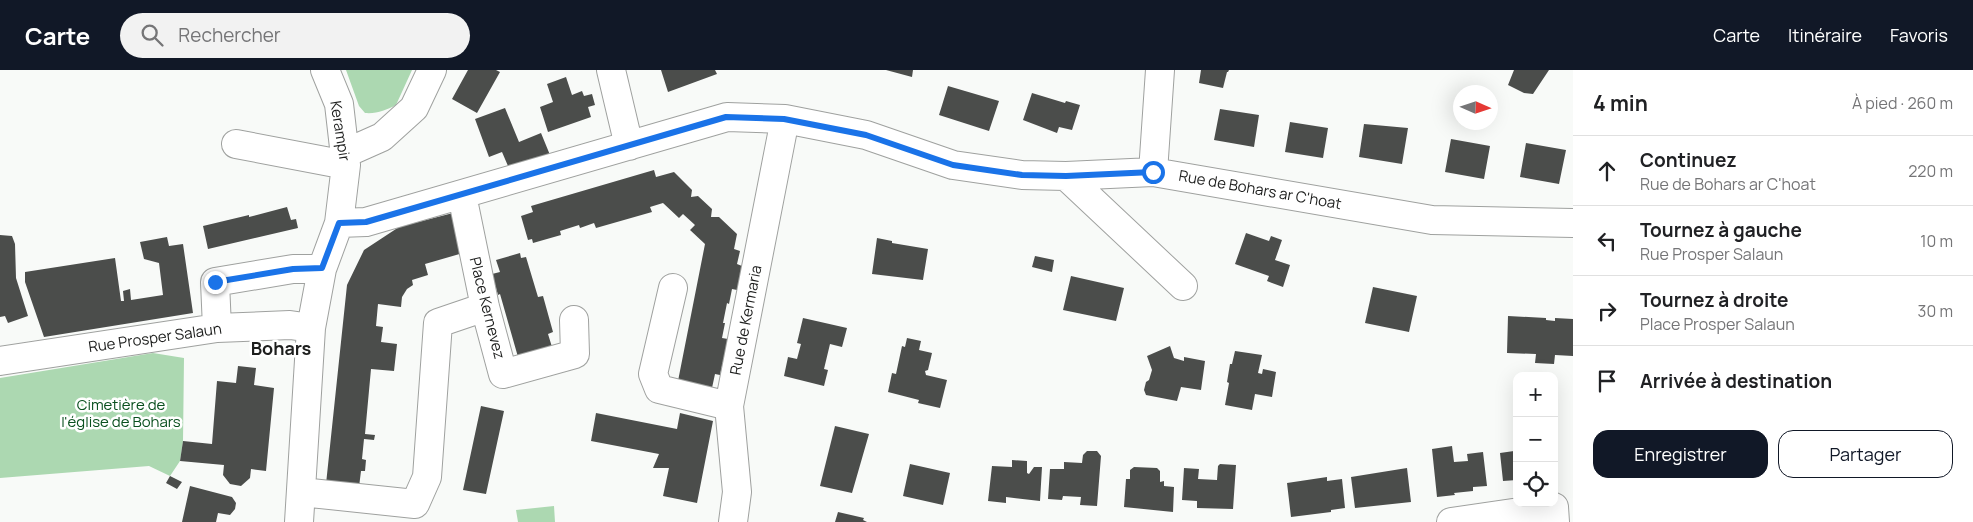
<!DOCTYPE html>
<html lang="fr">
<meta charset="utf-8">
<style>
body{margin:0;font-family:Manrope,sans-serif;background:#f2f2f2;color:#202124}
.controls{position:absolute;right:15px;bottom:15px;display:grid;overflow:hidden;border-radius:10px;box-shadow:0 5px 20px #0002}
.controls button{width:45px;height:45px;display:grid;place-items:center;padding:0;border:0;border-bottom:1px solid #e0e0e0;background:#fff;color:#202124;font:25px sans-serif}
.compass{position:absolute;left:1453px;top:15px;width:45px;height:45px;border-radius:50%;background:#fff;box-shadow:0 5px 20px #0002;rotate:93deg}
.stop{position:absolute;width:15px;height:15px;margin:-11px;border:4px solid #1a73e8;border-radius:50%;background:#fff}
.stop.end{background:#1a73e8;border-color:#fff;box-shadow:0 1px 5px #0008}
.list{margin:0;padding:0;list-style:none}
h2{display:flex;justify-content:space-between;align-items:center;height:65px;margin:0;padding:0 20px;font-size:21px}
h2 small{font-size:16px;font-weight:400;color:#757577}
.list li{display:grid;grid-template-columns:32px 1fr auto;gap:15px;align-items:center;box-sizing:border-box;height:70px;padding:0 20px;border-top:1px solid #e0e0e0}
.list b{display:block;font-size:19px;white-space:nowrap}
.list p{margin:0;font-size:16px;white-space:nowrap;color:#757577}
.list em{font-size:16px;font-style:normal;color:#757577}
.actions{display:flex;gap:10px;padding:15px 20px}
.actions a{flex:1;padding:11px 0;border:1px solid #111827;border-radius:15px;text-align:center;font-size:18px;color:#111827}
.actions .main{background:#111827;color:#fff}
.icon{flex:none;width:28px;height:28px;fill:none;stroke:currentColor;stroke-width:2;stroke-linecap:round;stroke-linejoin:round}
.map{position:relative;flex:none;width:1573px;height:452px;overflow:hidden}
header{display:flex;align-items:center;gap:30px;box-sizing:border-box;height:70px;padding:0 25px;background:#111827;color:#fff}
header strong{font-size:24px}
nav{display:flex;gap:28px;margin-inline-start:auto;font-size:18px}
.search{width:350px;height:45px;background:#f2f2f2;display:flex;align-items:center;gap:12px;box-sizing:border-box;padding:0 18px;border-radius:28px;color:#757577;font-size:19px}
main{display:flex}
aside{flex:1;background:#fff}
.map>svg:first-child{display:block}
.green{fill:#acd8b1}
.building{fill:#4b4d4b}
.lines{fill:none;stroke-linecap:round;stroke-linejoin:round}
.minor-casing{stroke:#9fa19f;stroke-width:30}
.minor{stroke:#fff;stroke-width:28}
.route{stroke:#1a73e8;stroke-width:6}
.labels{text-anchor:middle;stroke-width:5;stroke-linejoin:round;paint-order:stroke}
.street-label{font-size:15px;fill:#1d1e1d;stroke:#fff}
.park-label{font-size:15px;fill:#0a501f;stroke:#fff}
.quarter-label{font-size:18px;font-weight:bold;fill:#1d1e1d;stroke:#fff}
</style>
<header>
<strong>Carte</strong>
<div class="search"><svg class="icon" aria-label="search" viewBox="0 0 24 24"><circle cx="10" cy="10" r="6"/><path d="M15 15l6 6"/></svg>Rechercher</div>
<nav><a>Carte</a><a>Itinéraire</a><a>Favoris</a></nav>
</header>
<main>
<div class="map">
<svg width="1573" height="452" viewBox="0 0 1573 452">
<rect width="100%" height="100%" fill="#f8faf8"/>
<path class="green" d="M346 0H412L396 35C386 40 377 44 365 43L359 36Z
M153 283 184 288 183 371 180 391 170 406 149 396 0 408V308Z
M554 436 555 452H518L516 440Z"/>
<path class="building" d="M468 0H496L500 2 477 43 452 29Z
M661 0H715L717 4 668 22Z
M886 0H913L912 7Z
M1201 0H1229L1228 2H1227L1223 18 1199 13Z
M1514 0H1549L1533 24 1524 23 1508 15Z
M566 7 572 25 582 21 584 26 592 24 595 35 588 37 591 47 548 62 540 37 553 32 547 14Z
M948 16 999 31 989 61 939 45Z
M1032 23 1065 33 1066 31 1080 35 1072 60 1059 57 1057 63 1023 50Z
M505 38 519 72 541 63 550 85 508 96 502 82 489 87 475 49Z
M1220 39 1259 45 1254 77 1214 70Z
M1290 52 1328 58 1323 88 1285 82Z
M1364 54 1408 58 1402 94 1359 87Z
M1451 69 1490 76 1484 109 1445 102Z
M1526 73 1566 80 1559 114 1520 107Z
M654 100 656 107 674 102 692 120 691 127 698 126 712 139 711 147H719L737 164 734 179 740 181 737 194 742 196 737 220 732 219 729 234 727 233 723 253H725L722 268 728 269 720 305 715 304 712 318 678 311 705 174 690 160 695 155 683 144 679 148 663 133 650 137 652 142 596 158 594 153 580 158 579 155 560 161 561 165 533 173 532 169 528 170 521 146 533 142 531 136Z
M287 137 291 150 296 149 298 158 208 179 203 156 249 145V147Z
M453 143 463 183 425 194 428 205 412 210 413 215 407 219 402 227 401 237 378 234 376 256 383 257 381 272 397 274 394 301 371 299 365 364 375 365 374 370 364 369 362 389 366 390 365 401H361L359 417 326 414 347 215 364 180 399 157Z
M1246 163 1269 171 1271 166 1282 170 1275 190 1290 195 1283 217 1267 211 1269 206 1235 194Z
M0 165 12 166 15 174 16 208 28 246 8 253 5 246 0 247Z
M167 167 169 176 183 174 193 243 44 267 25 212V202L115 188 121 231H124L123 221 130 219 131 230 163 225 159 193 144 189 140 172Z
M877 168 892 171V173L928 179 923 210 872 204Z
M520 183 521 188 526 187 538 227 543 226 553 262 548 264 552 277 518 287 500 224 498 225 492 204 500 202 496 190Z
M1035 186 1054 190 1052 202 1032 197Z
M1071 206 1124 218 1116 251 1063 240Z
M1373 217 1417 226 1409 262 1365 253Z
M1508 246 1546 248V250L1555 251V248L1573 249V286L1555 285 1554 294 1535 293 1536 284 1507 283Z
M803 248 847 258 842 277 830 274 824 299 828 300 824 316 784 306 788 287 797 289 801 274 797 273Z
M907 268 921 271 919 280 932 283 928 300 925 301 926 305 947 310 940 338 918 333 919 330 888 322 892 303 896 304 902 276 905 277Z
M1170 276 1174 288 1184 291V287L1205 291 1201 320 1181 317 1177 331 1146 325 1144 320 1146 312 1149 310 1152 300 1147 286Z
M1235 281 1262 285 1258 303 1262 304 1263 299 1276 302 1272 327 1255 324 1252 340 1225 335 1229 313 1227 312 1230 294H1232Z
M238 296 256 298 254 315 274 318 266 401 251 399 250 408 241 416 230 414 223 405 224 395 180 391 183 371 212 374 217 311 236 313Z
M481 336 504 341 486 424 463 420Z
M596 343 677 359 680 343 713 351 697 433 663 426 669 398H653L659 384 591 371Z
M835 356 869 364 852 423 820 416Z
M1452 376 1454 392 1468 391 1467 384 1483 382 1487 416 1473 417V421L1454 423 1455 425 1437 427 1432 379Z
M1087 381H1097L1101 386 1097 436 1080 435 1081 427 1063 426 1062 430 1048 429 1050 399H1064V392L1082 393 1083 385Z
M1514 381 1515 383H1517V410L1503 411 1500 383Z
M1012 390 1027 391V403L1029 404 1034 397H1042L1040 431 1006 427V433L988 431 992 396 1012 397Z
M910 394 950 403 943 435 903 426Z
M1220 394 1236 395 1233 439 1197 438V431L1182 430 1184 398 1199 399 1198 409 1217 410 1218 396Z
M1134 397 1157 398 1160 401V412L1164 411V416L1174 417 1173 442 1124 437 1126 409H1130V400Z
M1407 398 1411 432 1355 438 1351 407Z
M170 406 182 412 177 419 166 413Z
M1327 407V411L1342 409 1345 438 1331 440V442L1291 447 1287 413Z
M190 416 232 427 236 433 235 439 230 445 218 443 216 452H182Z
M838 442 864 448 863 450 867 452H835Z"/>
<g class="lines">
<defs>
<path id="minor" d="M611 0 629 76
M236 74 346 95
M346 83 382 67 414 38 432 0
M1153 102 1160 0
M1066 106 1183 216
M462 125 485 237 503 304 575 284 574 250
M339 153 366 152 727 47 785 49 866 65 953 95 1022 105 1066 106 1153 102 1432 150 1573 153
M673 218 653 304 659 319 729 336
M217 258 215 212 293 199H322
M0 291 217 258 290 255 311 258
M301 422 415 434 427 407 438 253 485 237
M299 452 311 258 322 199 339 153 346 95 339 34 325 0
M733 452 737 422 729 336 785 49
M1451 452 1554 437 1555 452"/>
</defs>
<use href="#minor" class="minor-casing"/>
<use href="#minor" class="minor"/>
</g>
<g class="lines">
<path class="route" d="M215 212 293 199 322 198 339 153 366 152 726 47 784 49 866 65 953 95 1022 105 1066 106 1153 102"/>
</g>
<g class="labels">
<g class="street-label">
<text transform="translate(340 61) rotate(81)" y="5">Kerampir</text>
<text transform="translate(1260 120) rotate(10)" y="5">Rue de Bohars ar C'hoat</text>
<text transform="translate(487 238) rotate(76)" y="5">Place Kernevez</text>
<text transform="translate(746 250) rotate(-79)" y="5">Rue de Kermaria</text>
<text transform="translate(155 268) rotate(-8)" y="5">Rue Prosper Salaun</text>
</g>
<g class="park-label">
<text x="121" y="340">Cimetière de<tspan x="121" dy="17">l'église de Bohars</tspan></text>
</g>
<g class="quarter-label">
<text x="281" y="285">Bohars</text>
</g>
</g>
</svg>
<div class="controls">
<button>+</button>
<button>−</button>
<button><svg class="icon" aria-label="locate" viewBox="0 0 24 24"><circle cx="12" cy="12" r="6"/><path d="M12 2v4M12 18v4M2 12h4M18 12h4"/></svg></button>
</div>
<svg class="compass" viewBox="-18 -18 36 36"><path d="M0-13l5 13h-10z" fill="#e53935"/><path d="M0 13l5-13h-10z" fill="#757577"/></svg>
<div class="stop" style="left:1153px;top:102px"></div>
<div class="stop end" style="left:215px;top:212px"></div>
</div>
<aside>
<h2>4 min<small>À pied · 260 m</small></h2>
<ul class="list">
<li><svg class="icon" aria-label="ahead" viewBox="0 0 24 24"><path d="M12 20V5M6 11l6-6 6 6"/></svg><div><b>Continuez</b><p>Rue de Bohars ar C'hoat</p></div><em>220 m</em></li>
<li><svg class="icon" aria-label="left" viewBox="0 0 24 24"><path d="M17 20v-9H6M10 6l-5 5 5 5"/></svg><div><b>Tournez à gauche</b><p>Rue Prosper Salaun</p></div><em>10 m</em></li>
<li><svg class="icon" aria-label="right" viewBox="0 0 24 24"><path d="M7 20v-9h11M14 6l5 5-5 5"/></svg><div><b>Tournez à droite</b><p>Place Prosper Salaun</p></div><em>30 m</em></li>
<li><svg class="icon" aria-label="arrive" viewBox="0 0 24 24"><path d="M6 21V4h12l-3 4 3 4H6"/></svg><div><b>Arrivée à destination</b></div></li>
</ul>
<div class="actions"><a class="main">Enregistrer</a><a>Partager</a></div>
</aside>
</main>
